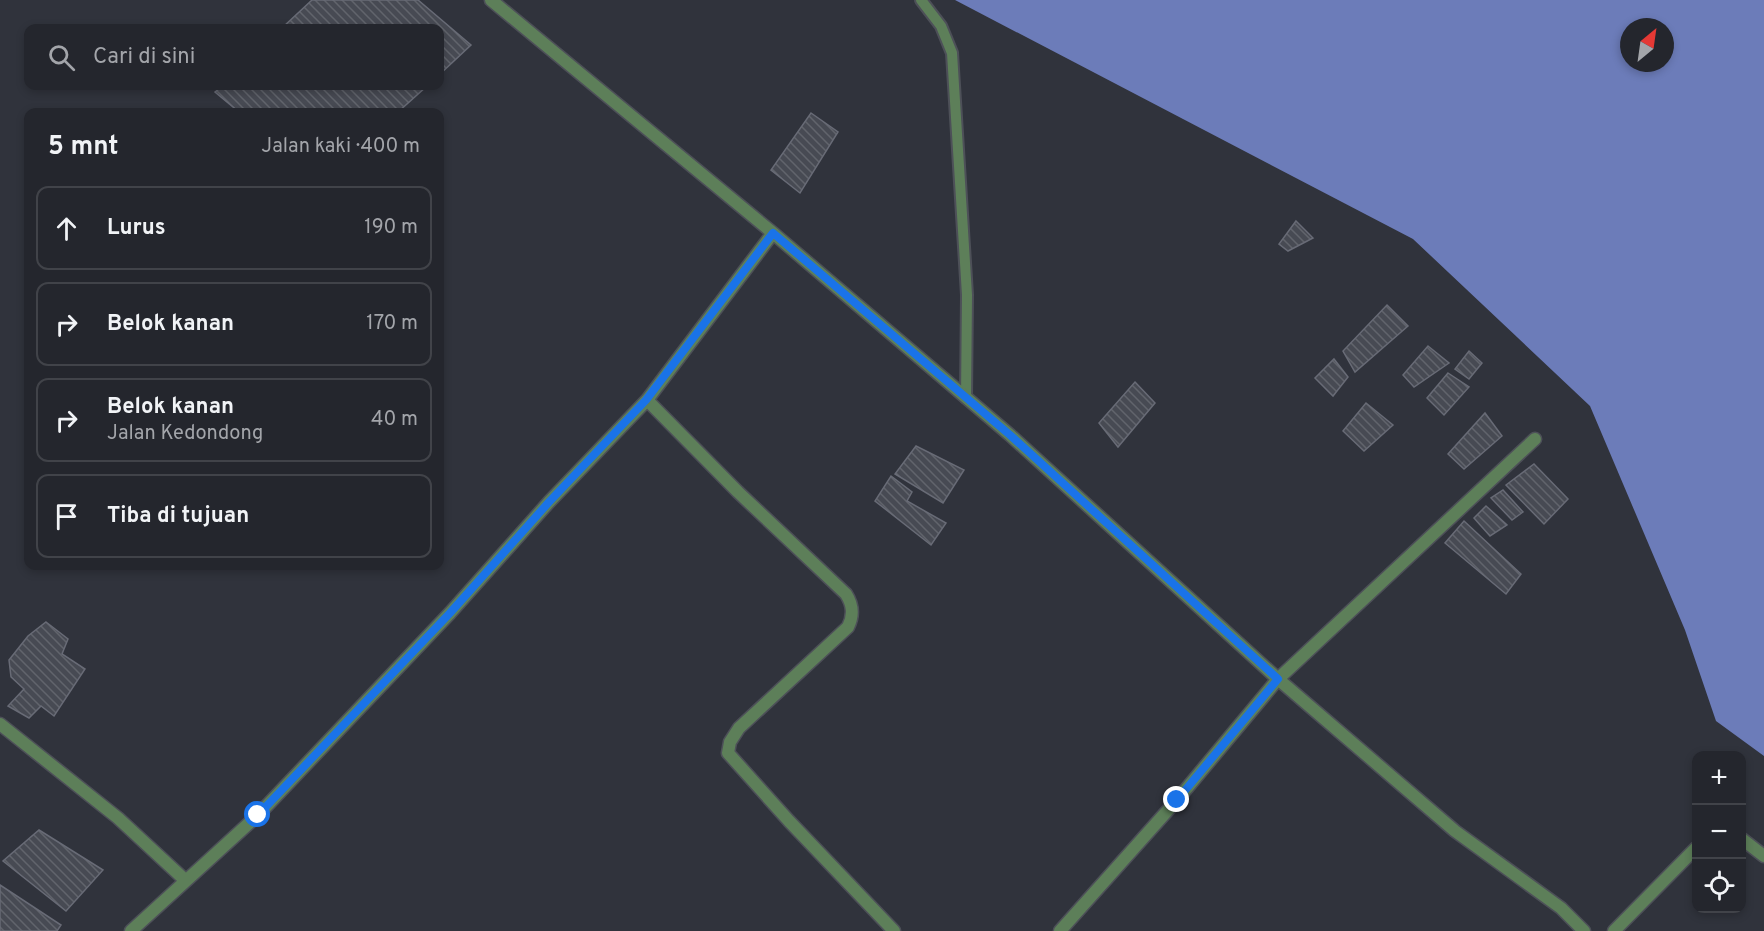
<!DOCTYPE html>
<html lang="id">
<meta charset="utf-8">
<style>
body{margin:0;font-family:Overpass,sans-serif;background:#303239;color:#f1f3f6}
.controls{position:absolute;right:18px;bottom:18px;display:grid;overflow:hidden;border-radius:12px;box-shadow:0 3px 9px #0003}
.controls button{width:54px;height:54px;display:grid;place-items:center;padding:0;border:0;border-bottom:2px solid #414349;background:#24262d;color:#f1f3f6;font:30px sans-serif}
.compass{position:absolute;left:1620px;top:18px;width:54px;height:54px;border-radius:50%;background:#24262d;box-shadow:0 3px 9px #0003;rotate:29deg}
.stop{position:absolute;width:18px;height:18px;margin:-14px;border:4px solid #1a73e8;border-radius:50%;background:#fff}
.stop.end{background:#1a73e8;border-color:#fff;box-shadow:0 2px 6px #0008}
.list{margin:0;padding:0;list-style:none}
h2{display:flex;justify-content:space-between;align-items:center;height:78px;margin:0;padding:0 24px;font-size:26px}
h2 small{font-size:20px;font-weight:400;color:#a3a5aa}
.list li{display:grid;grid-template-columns:39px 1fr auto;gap:18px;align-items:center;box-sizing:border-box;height:84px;margin:0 12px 12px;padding:0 12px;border:2px solid #414349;border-radius:12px}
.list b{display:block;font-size:22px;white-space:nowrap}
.list p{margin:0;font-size:20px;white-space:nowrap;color:#a3a5aa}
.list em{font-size:20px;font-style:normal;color:#a3a5aa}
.icon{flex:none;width:33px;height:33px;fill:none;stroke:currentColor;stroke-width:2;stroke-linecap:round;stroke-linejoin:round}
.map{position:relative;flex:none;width:1764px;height:931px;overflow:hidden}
.search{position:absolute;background:#24262d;box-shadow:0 3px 9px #0003;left:24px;top:24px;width:420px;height:66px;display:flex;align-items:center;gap:15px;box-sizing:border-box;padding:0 21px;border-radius:12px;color:#a3a5aa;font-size:22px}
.panel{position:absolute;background:#24262d;box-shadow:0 3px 9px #0003;left:24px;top:108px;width:420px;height:462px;border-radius:12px}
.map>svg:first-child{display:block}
.water{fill:#6c7cb9;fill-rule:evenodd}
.building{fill:url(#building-back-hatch);stroke:#686b76;stroke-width:1.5}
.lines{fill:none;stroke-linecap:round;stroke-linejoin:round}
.service-casing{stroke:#4d5058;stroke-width:14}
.minor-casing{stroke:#4d5058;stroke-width:15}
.service{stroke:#5d7f59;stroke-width:10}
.minor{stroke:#5d7f59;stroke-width:12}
.route{stroke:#1a73e8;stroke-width:8}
</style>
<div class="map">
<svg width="1764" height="931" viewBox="0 0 1764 931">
<defs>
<pattern id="building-back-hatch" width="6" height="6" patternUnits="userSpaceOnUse" patternTransform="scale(1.5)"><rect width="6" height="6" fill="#474a53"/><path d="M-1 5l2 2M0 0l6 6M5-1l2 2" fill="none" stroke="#61646c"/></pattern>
</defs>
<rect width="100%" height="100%" fill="#30333c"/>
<path class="water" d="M955 0H1764V756L1716 721 1685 630 1590 406 1413 239ZM1629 27H1665V63H1629Z"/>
<path class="building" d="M312 0H418L471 45 440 74V28H282Z
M223 86H427L398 112H239L215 92Z
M811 113 838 132 800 193 771 170Z
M1296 221 1313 238 1288 251 1279 244Z
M1387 305 1408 326 1355 372 1343 351Z
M1428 346 1449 363 1414 387 1403 375Z
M1469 351 1482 363 1469 379 1455 369Z
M1334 359 1348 377 1333 396 1315 378Z
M1448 373 1469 387 1444 415 1427 398Z
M1135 382 1155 403 1118 447 1099 423Z
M1366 403 1393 425 1364 451 1343 431Z
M1485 413 1502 436 1464 469 1448 454Z
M916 446 964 470 943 503 895 474Z
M1534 464 1568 499 1544 524 1506 485Z
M891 476 912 492 907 501 946 523 931 545 875 501Z
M1503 490 1523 512 1512 520 1491 498Z
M1486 506 1507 525 1490 536 1474 518Z
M1464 521 1521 574 1506 594 1445 543Z
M46 622 68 639 62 654 85 669 54 716 41 706 29 718 8 706 24 689 11 677 9 660 28 636Z
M39 830 103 870 66 911 3 861Z
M0 885 61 925 57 931H0Z"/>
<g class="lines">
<defs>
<path id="service" d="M921 0 941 26 952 53 967 295 966 398"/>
<path id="minor" d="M491 0 773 233 1010 435 1278 679 1455 831 1561 908 1584 931
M647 400 738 492 846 594C853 605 854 615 848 627L739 728 730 742 728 753 789 821 894 931
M0 724 118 818 185 880
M1742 839 1764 856
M131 931 258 815 450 613 549 502 647 400 773 233
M1060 931 1177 800 1278 679 1535 439
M1614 931 1696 848"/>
</defs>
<use href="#service" class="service-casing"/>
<use href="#minor" class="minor-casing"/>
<use href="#service" class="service"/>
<use href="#minor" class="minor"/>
</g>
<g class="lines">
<path class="route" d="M258 815 450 613 549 502 646 400 773 233 1010 435 1278 679 1177 800"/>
</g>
</svg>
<div class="controls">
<button>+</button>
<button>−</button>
<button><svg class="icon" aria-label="locate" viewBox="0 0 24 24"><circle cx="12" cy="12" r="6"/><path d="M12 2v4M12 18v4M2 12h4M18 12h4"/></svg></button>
</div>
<svg class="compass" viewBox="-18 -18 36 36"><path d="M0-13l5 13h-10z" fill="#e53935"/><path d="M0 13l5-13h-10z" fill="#a3a5aa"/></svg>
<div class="stop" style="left:258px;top:815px"></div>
<div class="stop end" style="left:1177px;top:800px"></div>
<div class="search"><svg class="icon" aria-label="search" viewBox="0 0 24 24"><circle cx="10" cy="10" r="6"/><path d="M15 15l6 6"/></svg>Cari di sini</div>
<section class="panel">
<h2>5 mnt<small>Jalan kaki · 400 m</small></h2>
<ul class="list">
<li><svg class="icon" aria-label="ahead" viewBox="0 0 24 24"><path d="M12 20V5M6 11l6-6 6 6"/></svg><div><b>Lurus</b></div><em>190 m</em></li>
<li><svg class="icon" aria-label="right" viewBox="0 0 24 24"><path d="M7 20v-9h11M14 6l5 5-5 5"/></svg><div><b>Belok kanan</b></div><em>170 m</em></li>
<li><svg class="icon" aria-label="right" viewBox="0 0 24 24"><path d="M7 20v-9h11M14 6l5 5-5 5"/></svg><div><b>Belok kanan</b><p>Jalan Kedondong</p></div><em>40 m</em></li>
<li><svg class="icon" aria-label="arrive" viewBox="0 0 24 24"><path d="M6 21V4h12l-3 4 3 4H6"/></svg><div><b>Tiba di tujuan</b></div></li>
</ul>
</section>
</div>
